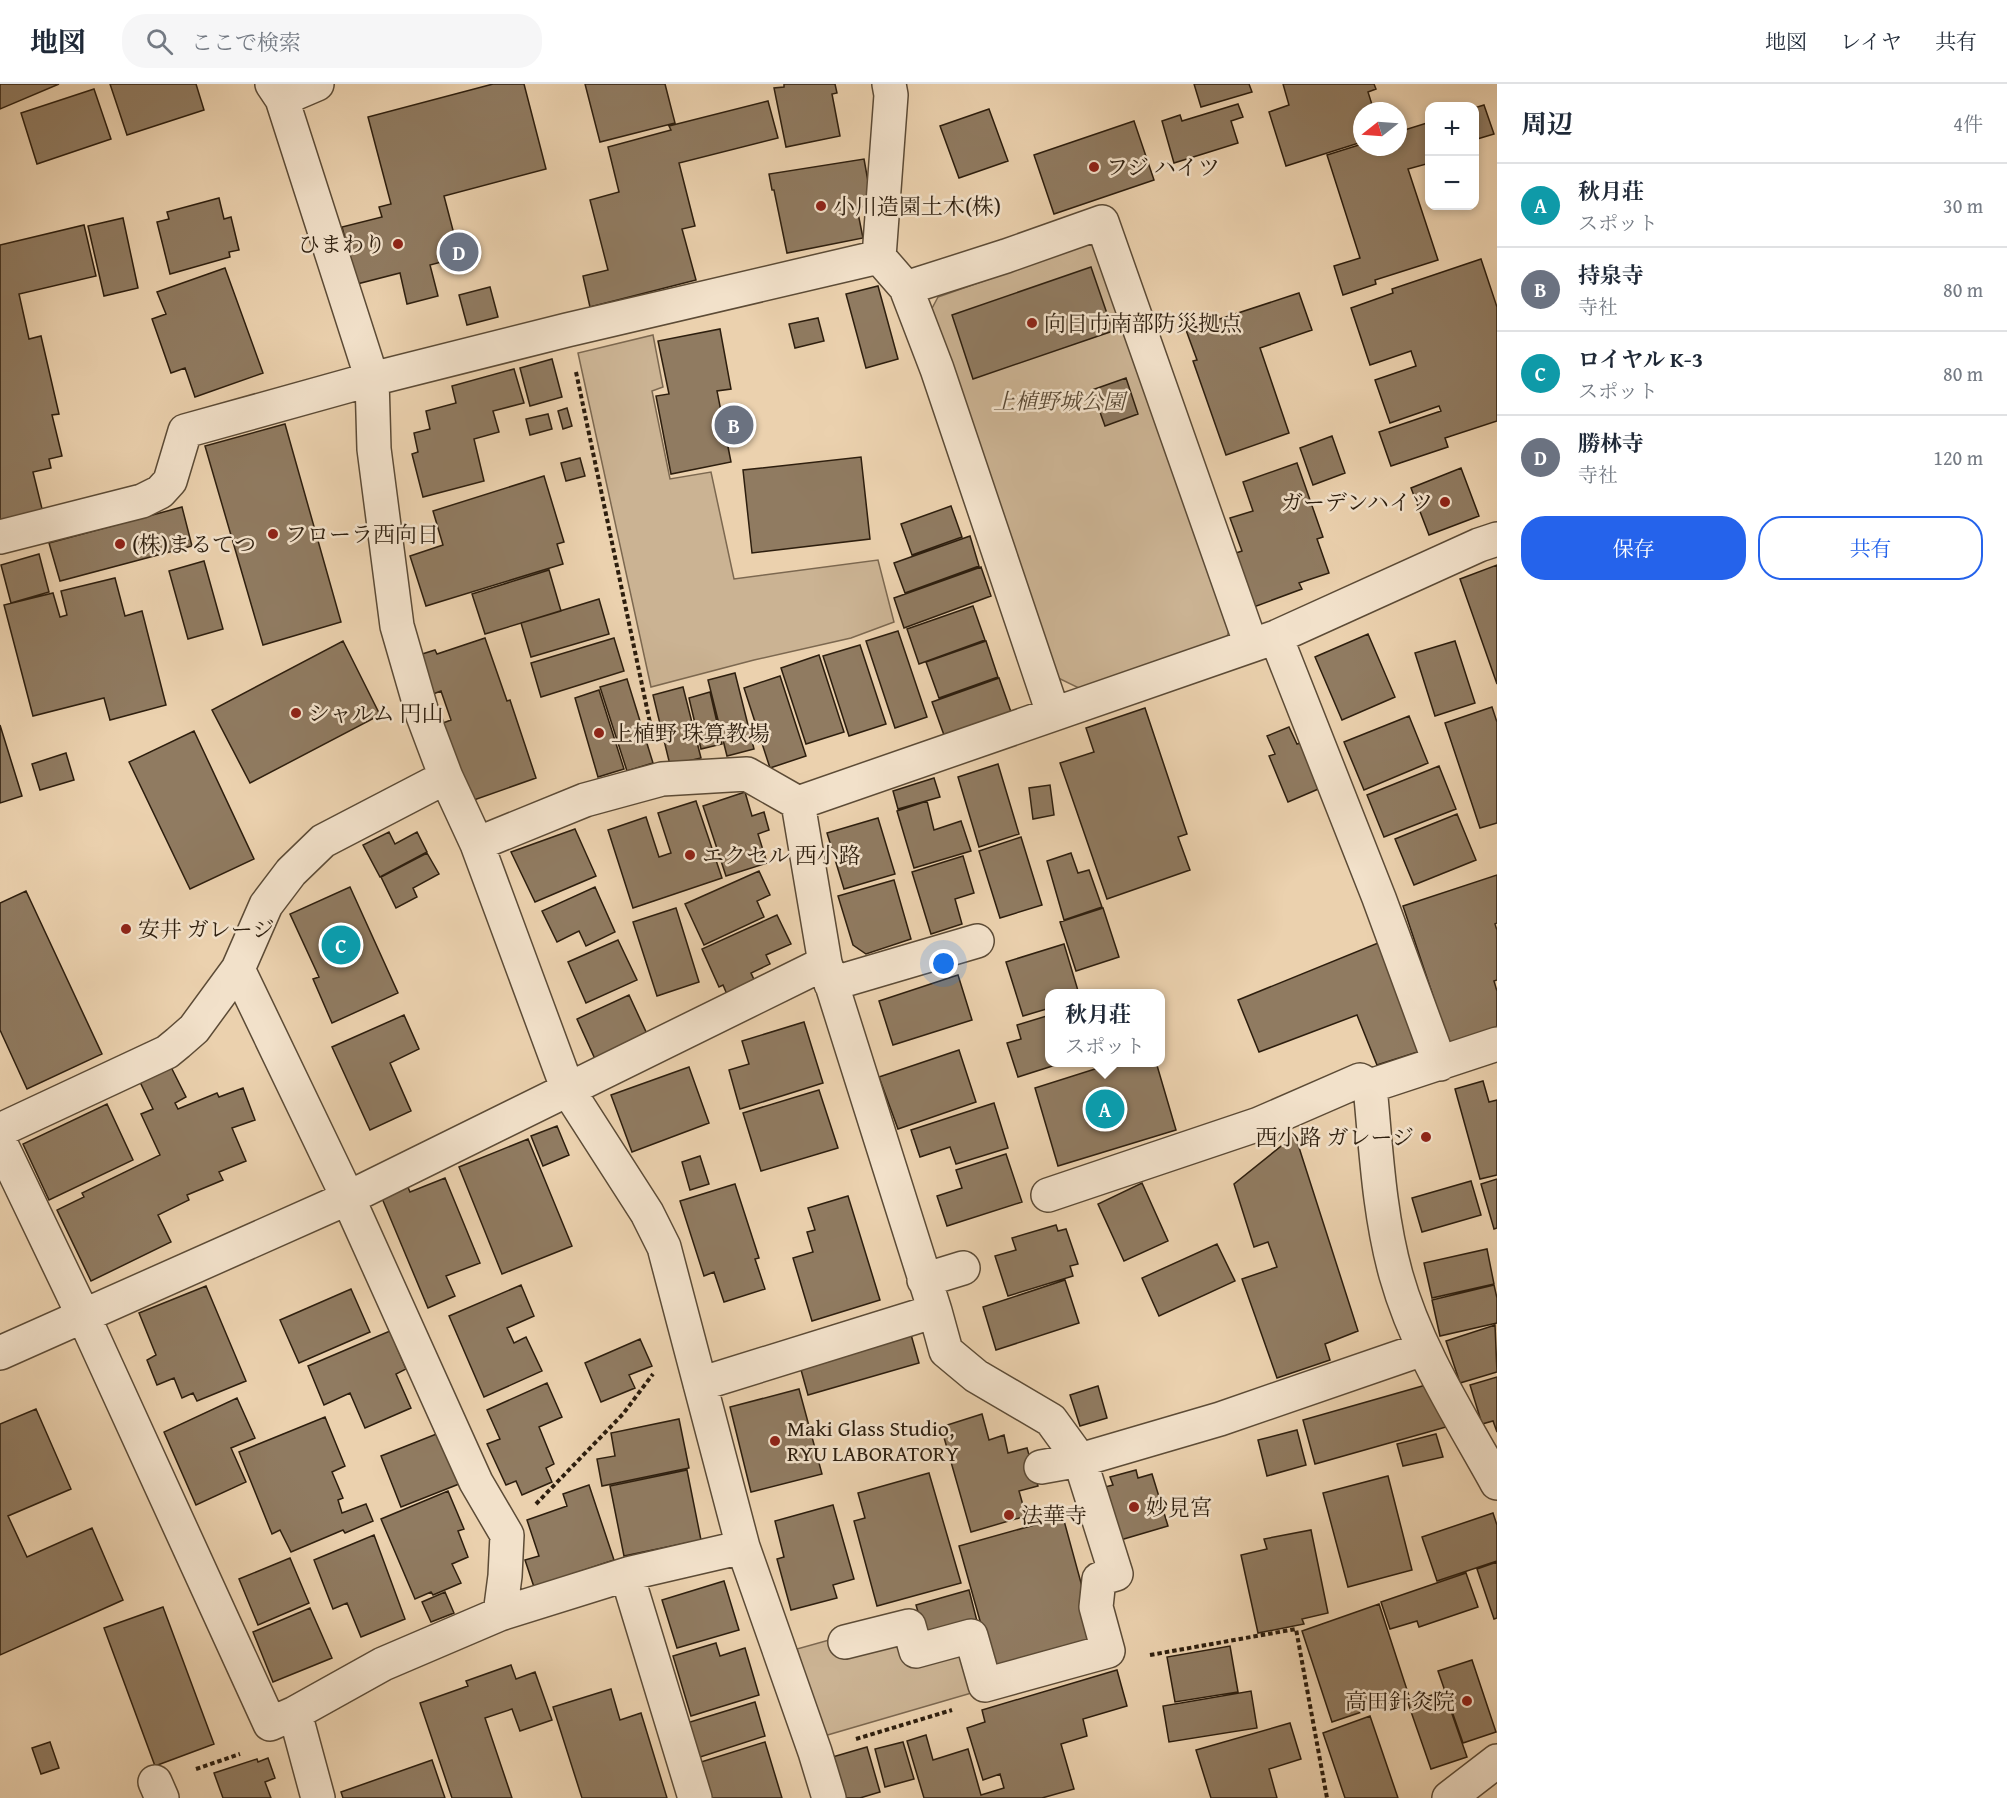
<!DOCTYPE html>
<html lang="ja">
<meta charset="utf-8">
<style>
body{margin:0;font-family:"Gentium Book Plus","Noto Serif JP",serif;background:#f6f6f7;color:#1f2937}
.controls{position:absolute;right:18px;top:18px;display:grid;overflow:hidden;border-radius:12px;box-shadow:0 3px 9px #0003}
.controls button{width:54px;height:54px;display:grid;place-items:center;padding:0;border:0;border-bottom:2px solid #e0e1e3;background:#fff;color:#1f2937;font:30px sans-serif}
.compass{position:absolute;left:1353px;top:18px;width:54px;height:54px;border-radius:50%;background:#fff;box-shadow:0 3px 9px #0003;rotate:253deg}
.you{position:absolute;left:944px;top:880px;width:21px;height:21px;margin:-15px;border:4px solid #fff;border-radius:50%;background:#1a73e8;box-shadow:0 0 0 9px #1a73e833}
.badge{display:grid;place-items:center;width:39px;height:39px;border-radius:50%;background:#2563eb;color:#fff;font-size:20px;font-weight:700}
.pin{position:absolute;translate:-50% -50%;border:3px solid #fff;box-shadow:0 2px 6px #0006}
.popup{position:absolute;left:1045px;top:905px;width:120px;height:78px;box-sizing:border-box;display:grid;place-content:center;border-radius:12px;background:#fff;filter:drop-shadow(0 2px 4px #0005);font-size:20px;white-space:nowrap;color:#747a83}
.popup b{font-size:22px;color:#1f2937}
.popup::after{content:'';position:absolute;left:50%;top:100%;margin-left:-12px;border:12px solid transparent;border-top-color:#fff}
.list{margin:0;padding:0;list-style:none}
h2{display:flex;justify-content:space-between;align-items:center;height:78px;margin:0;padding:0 24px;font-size:26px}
h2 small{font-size:20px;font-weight:400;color:#747a83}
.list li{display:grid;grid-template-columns:39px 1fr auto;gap:18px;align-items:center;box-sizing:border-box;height:84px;padding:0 24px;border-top:2px solid #e0e1e3}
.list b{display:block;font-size:22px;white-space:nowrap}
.list p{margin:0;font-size:20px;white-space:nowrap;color:#747a83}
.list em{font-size:20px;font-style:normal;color:#747a83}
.actions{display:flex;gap:12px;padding:18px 24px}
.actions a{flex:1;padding:14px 0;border:2px solid #2563eb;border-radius:24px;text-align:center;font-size:21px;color:#2563eb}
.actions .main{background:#2563eb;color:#fff}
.icon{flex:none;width:33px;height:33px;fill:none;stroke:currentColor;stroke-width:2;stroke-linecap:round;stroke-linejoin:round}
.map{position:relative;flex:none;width:1497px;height:1714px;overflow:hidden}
header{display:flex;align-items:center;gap:36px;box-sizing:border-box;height:84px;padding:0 30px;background:#fff;border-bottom:2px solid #e0e1e3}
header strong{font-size:28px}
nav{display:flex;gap:33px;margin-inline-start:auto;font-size:21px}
.search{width:420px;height:54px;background:#f6f6f7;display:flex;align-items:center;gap:15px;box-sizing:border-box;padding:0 21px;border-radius:24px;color:#747a83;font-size:22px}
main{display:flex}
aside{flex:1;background:#fff}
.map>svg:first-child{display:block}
.green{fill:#cbb393;stroke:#7c6850;stroke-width:1.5}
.building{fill:#907b61;stroke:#2d1e0e;stroke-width:1.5}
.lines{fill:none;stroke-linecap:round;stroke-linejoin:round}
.minor-casing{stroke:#5c4b36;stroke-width:36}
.path{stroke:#2d1e0e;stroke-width:4;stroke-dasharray:4.5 3;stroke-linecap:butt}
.minor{stroke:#f2e1ca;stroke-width:33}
.poi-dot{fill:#8f2418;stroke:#f2e1ca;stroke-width:2}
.labels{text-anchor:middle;stroke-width:5;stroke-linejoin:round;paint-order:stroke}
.poi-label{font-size:22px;fill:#2d1e0e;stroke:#f2e1ca;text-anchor:start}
.park-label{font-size:22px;font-style:italic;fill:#5c4b36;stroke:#f2e1ca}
</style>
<header>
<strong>地図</strong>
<div class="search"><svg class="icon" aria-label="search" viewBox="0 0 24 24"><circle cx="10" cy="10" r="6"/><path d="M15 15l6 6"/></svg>ここで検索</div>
<nav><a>地図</a><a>レイヤ</a><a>共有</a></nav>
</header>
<main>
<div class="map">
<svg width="1497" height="1714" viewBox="0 0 1497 1714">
<rect width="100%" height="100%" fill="#ebd1ae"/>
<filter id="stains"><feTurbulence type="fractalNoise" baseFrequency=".00333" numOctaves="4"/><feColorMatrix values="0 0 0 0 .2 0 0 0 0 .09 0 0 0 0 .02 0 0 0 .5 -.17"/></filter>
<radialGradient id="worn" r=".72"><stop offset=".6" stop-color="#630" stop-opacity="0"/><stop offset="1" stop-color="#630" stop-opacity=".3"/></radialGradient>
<path class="green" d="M1104 155 1234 535 1223 562 1087 608 1054 592 929 230 938 213Z
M653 251 663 303 652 307 670 395 711 388 734 495 878 476 894 538 851 554 754 576 651 603 578 269Z
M911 1533 979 1558 992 1603 824 1652 797 1565Z"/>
<path class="building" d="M0 0H59L0 25Z
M110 0H196L204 26 127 51Z
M493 0H524L546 85 444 112 460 173 430 181 438 212 407 220 400 189 357 200 342 143 382 133 379 123 391 120 368 33Z
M585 0H665L675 39 600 58Z
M784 0H835L837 9 832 10 840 52 786 63 774 4 784 3Z
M1194 0H1249L1252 8 1201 23Z
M1283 0H1374L1376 5 1368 8 1374 27H1362V58L1286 82 1269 28 1289 21Z
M94 5 111 55 37 80 21 29Z
M768 17 778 54 679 79 695 142 682 145 696 196 590 223 583 192 608 186 590 116 619 108 608 63 671 46 669 42Z
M1238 20 1243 33 1231 37 1238 59 1174 79 1162 37 1180 31 1182 37Z
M1484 21 1494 50 1474 56V24Z
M989 25 1008 77 959 94 940 42Z
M1134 37 1154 96 1054 130 1034 71Z
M1430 38V79L1408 85 1438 176 1375 196 1376 200 1343 211 1334 182 1360 174 1327 71 1362 60V63H1398V48Z
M864 75 872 120 857 124 863 154 787 169 774 106H772L769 90Z
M219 114 224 135 231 133 239 166 229 168 230 173 170 190 157 138 169 135 167 128Z
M123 134 138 204 104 212 88 142Z
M84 141 96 192 19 210 29 255 41 252 59 330 52 331 62 372 49 375 51 384 33 388 44 433 0 443V161Z
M1481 175 1497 223V337L1445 354 1448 363 1391 382 1379 348 1441 327 1439 322 1390 339 1375 296 1416 282 1411 267 1370 281 1351 224 1393 209 1392 205Z
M1091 183 1113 247 973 295 952 231Z
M225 184 263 289 195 313 185 284 171 289 152 235 166 230 157 208Z
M878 202 898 275 866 284 846 210Z
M490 203 498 233 467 241 459 211Z
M1299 209 1312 246 1260 264 1289 349 1226 371 1193 277 1197 276 1186 246Z
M818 234 824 257 795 264 789 240Z
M720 245 731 305 717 307 731 378 671 390 656 312 669 310 658 257Z
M552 275 562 313 530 322 520 284Z
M514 285 524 319 493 327 499 348 474 355 484 397 423 413 412 370 418 368 414 349 430 345 426 327 456 319 452 302Z
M1126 294 1138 330 1105 342 1092 306Z
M567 324 572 342 563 345 558 327Z
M548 330 552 345 530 351 526 335Z
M285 340 341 538 263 561 205 362Z
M1332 352 1345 389 1313 401 1300 364Z
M861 373 870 455 752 469 743 386Z
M580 374 585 392 566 397 561 379Z
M1297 379 1323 453 1317 455 1329 489 1299 499 1302 505 1251 524 1233 470 1242 467 1230 434 1253 427 1243 398Z
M1461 384 1479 432 1429 451 1411 404Z
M544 392 564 458 557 460 563 480 426 522 410 472 443 461 433 427Z
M951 422 962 453 912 471 901 440Z
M182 423 192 462 60 497 49 459Z
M970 452 979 482 905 509 894 479Z
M39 470 49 508 11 519 1 481Z
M204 477 223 545 188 555 169 487Z
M1497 481V600L1460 495Z
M981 483 991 512 904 544 894 514Z
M549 486 561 527 485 550 472 510Z
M115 494 125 532 142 527 166 621 110 636 104 614 33 632 4 521 53 509 60 533 67 531 61 507Z
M599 515 609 550 531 573 521 539Z
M973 522 985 556 919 580 907 545Z
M898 547 927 633 895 644 866 557Z
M1368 550 1395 613 1342 636 1315 573Z
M485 554 507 617 510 616 536 694 471 717 443 639 451 636 441 607 433 610 419 571 435 566 437 570Z
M614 554 624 587 541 613 531 579Z
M343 557 380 631 250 699 212 626Z
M986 557 998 593 939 614 926 578Z
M1455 557 1475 619 1435 632 1415 569Z
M860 561 886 640 849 652 823 572Z
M819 571 844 648 806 660 781 584Z
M735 589 754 665 727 672 708 596Z
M780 592 806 672 770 684 744 604Z
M999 594 1011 628 944 651 932 618Z
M627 595 653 679 627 687 600 603Z
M683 603 701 674 670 681 653 611Z
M599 606 624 685 598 693 575 614Z
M710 608 722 660 701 665 689 614Z
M1492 623 1497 638V739L1480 744 1445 639Z
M1145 624 1187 750 1178 753 1190 786 1107 815 1060 679 1094 668 1086 644Z
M1409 632 1428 679 1364 706 1344 658Z
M0 641 22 712 0 719Z
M1289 643 1297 660 1304 658 1323 703 1288 718 1269 672 1275 670 1267 652Z
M194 647 254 775 190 805 129 678Z
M66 669 74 696 40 706 32 680Z
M998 680 1019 750 979 763 958 693Z
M1439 682 1456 725 1384 753 1367 711Z
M934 694 940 713 898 725 893 707Z
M1050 701 1054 731 1033 735 1029 704Z
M745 708 752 732 764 728 769 746 758 750 767 779 726 792 703 722Z
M696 717 722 794 633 824 608 746 646 733 659 773 671 769 658 729Z
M927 717 934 746 961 737 971 767 914 784 897 727Z
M1457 730 1476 776 1414 801 1395 755Z
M878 734 895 790 844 805 827 749Z
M575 745 596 792 535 818 511 768Z
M389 748 395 760 417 748 427 768 380 793 363 761Z
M1021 753 1042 821 1000 834 979 767Z
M427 769 439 790 413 804 417 813 396 824 381 793Z
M1071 769 1078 789 1089 786 1102 823 1064 836 1047 777Z
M963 772 974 809 955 815 962 840 931 850 912 788Z
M759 787 770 811 757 817 764 833 704 861 685 820Z
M1497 791V839L1495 840 1497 846V896L1494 897 1497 907V947L1450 963 1403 822Z
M894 796 911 855 866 870 853 861 838 812Z
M350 803 398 909 332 939 313 895 319 893 290 830Z
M595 803 615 848 586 862 579 847 557 858 542 827Z
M26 807 102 970 27 1005 0 946V819Z
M676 824 699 898 657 912 633 838Z
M1103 824 1119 873 1076 887 1060 838Z
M777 831 791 860 766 871 770 880 751 889 757 902 729 915 723 901 719 903 702 865Z
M618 856 637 896 586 919 568 878Z
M1383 857 1424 966 1377 981 1357 931 1259 968 1238 916Z
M1064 860 1079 910H1050V924L1023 932 1006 878Z
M958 891 972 936 893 961 879 917Z
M629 911 647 950 595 975 577 935Z
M404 931 419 965 390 979 411 1027 370 1046 332 963Z
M1050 931V978H1065L1018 993 1007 959 1021 955 1017 941Z
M804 938 823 999 740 1025 729 986 749 980 742 957Z
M959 966 976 1018 898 1045 879 993Z
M1117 978H1156L1176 1046 1058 1082 1035 1004Z
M171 983 186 1013 175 1019 178 1025 217 1009 219 1013 243 1004 255 1036 232 1044 246 1077 219 1088 223 1096 187 1111 189 1116 158 1131 171 1158 91 1197 57 1126 84 1113 82 1109 160 1071 141 1030 153 1025 140 998Z
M689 983 709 1039 632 1068 611 1011Z
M1483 997 1489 1018 1497 1016V1091L1480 1095 1455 1005Z
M819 1006 838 1064 761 1087 743 1029Z
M994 1019 1008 1064 956 1080 950 1063 920 1073 911 1046Z
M107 1020 133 1076 49 1116 23 1060Z
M557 1042 569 1071 543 1082 531 1052Z
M1295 1051 1358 1247 1325 1260 1330 1276 1277 1294 1242 1195 1277 1183 1268 1158 1254 1163 1234 1100Z
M528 1055 572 1162 502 1190 459 1083Z
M1006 1070 1022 1118 947 1142 937 1112 962 1104 956 1086Z
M700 1072 709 1100 690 1106 682 1078Z
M445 1094 480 1179 446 1192 455 1212 428 1224 381 1112 407 1101 410 1108Z
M1497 1095V1144L1494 1145 1481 1100Z
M1471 1097 1481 1131 1422 1148 1412 1114Z
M1142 1099 1168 1157 1124 1177 1098 1120Z
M735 1100 759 1174 755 1175 765 1205 724 1218 714 1188 704 1192 680 1117Z
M848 1112 880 1216 812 1237 793 1174 813 1168 807 1148 815 1146 808 1124Z
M1056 1141 1058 1147 1066 1145 1078 1180 1070 1182 1073 1192 1008 1212 995 1172 1016 1166 1012 1154Z
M1217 1160 1235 1197 1159 1232 1142 1194Z
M1487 1165 1494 1200 1432 1214 1424 1179Z
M1065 1196 1079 1239 996 1266 983 1223Z
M521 1201 534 1232 507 1244 514 1259 526 1253 542 1287 484 1313 449 1232Z
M1494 1201 1497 1214V1239L1440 1252 1432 1216Z
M206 1202 246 1297 197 1317 193 1309 182 1314 174 1294 157 1301 147 1276 156 1271 139 1229Z
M351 1205 370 1248 299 1279 280 1236Z
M1495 1241 1497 1288 1460 1299 1446 1257Z
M390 1247 406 1285 396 1290 411 1324 365 1344 350 1309 324 1321 308 1282Z
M910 1247 919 1279 808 1311 798 1275Z
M640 1255 652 1282 629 1291 635 1304 601 1318 585 1279Z
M1497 1293V1348L1493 1337 1482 1340 1470 1301Z
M547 1299 562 1333 539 1343 554 1380 546 1384 552 1398 522 1411 516 1397 506 1401 487 1360 500 1355 487 1326Z
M1433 1299 1446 1343 1315 1380 1303 1336Z
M1098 1302 1107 1334 1080 1342 1070 1311Z
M799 1305 822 1390 751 1408 730 1323Z
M237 1314 255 1354 231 1364 246 1398 196 1421 164 1348Z
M36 1325 71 1405 8 1432 27 1473 92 1444 123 1516 0 1571V1340Z
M982 1330 989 1356 1004 1351 1008 1369 1027 1364 1038 1402 1019 1407 1026 1432 971 1448 941 1343Z
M325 1333 345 1382 332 1388 343 1414 338 1416 342 1429 366 1420 373 1437 345 1449 343 1446 291 1468 280 1446 272 1450 239 1368Z
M679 1335 689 1384 602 1402 597 1375 615 1372 611 1349Z
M1297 1346 1306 1381 1267 1392 1258 1356Z
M439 1349 459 1400 401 1423 381 1372Z
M1436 1350 1443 1373 1403 1382 1397 1360Z
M687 1386 701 1456 624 1472 610 1402Z
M1136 1386 1138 1394 1152 1390 1168 1442 1117 1457 1101 1404 1113 1401 1110 1393Z
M929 1389 961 1499 877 1522 854 1437 865 1434 858 1409Z
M1388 1392 1412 1486 1348 1503 1323 1409Z
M589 1401 614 1476 534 1503 525 1476 539 1472 527 1436 567 1422 563 1410Z
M448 1407 464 1445 458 1447 468 1473 452 1480 461 1499 433 1511 431 1508 415 1515 381 1435Z
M833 1421 854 1495 833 1501 837 1514 791 1526 777 1475 784 1473 775 1437Z
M1493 1429 1497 1441V1477L1437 1497 1422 1453Z
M1063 1433 1098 1561 995 1590 959 1462Z
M1311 1446 1328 1529 1302 1535 1304 1540 1258 1549 1241 1471 1267 1465 1264 1455Z
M374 1451 405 1535 361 1553 347 1519 333 1525 314 1476Z
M290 1474 309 1519 258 1541 239 1495Z
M1497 1478V1534L1494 1535 1477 1485Z
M1466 1489 1478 1523 1419 1543 1417 1537 1390 1545 1381 1518Z
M724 1497 739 1546 677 1564 662 1516Z
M969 1506 978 1541 926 1556 916 1521Z
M445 1508 454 1529 431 1538 422 1518Z
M1379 1520 1409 1612 1332 1638 1302 1547Z
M163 1523 214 1660 155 1682 104 1544Z
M310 1524 332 1574 273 1598 253 1548Z
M716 1559 720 1572 745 1564 759 1611 691 1632 673 1572Z
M1230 1562 1238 1608 1175 1618 1167 1573Z
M1472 1576 1496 1648 1463 1659 1438 1587Z
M511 1581 516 1595 535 1588 552 1636 520 1647 512 1625 485 1634 512 1714H452L420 1619 468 1602 466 1597Z
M1117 1586 1127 1622 1083 1635 1087 1652 1061 1660 1074 1705 1042 1714H924L907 1657 926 1651 933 1676 968 1665 981 1711 1004 1704 1000 1690 983 1696 967 1644 985 1638 982 1626Z
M611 1605 620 1636 641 1629 667 1714H582L553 1623Z
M1251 1607 1257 1644 1169 1658 1163 1622Z
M1444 1607 1467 1673 1431 1685 1408 1619Z
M755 1618 765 1652 697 1674 687 1639Z
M1370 1632 1398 1714H1345L1323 1649Z
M1290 1639 1301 1675 1269 1685 1277 1714H1211L1196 1666Z
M50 1658 59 1684 41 1690 32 1664Z
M765 1658 782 1714H709L698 1679Z
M903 1658 914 1695 885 1703 875 1665Z
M867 1663 880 1708 860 1714H841L829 1674Z
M268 1674 275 1694 265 1698 271 1714H223L214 1689 257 1675 258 1678Z
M432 1676 445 1714H343L341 1708Z"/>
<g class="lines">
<defs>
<path id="minor" d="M272 0 282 15 372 295 374 365 397 542 423 632 446 693 477 760 568 1006 647 1129 664 1163 743 1463 815 1668 829 1714
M889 0 891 11 879 173 906 204 937 285 1053 629
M282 15 317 0
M906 204 1006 172 1102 138 1251 561
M0 453 142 417 160 408 170 397 185 347 372 295 567 246 879 173
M1276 553 1379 814 1440 980
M477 760 585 716 662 695 747 690 798 719
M238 885 348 1114 476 1398 507 1451 505 1492 500 1530
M831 900 977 857
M1370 1002C1376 1065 1379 1130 1396 1191 1417 1266 1460 1332 1497 1399
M0 1046 167 968 178 959 194 945 238 885 266 821 291 788 323 757 446 693
M0 1058 83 1231 270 1640 295 1629 383 1580 500 1530 631 1489 743 1463
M1048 1111 1259 1040 1360 996 1370 1002 1497 960
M924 1196 963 1184
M0 1269 348 1114 825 879 798 719 1276 553 1479 461 1497 455
M700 1300 935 1227 825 879
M1041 1383 1080 1376 1220 1335 1423 1265
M627 1491 695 1714
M845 1558 909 1542 916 1567 971 1552 985 1601 1108 1567 1096 1523 1099 1495 1116 1490 1080 1376 1051 1336 976 1292 946 1267 935 1227
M295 1629 318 1714
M155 1698 162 1714
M1449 1714 1497 1677"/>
</defs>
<use href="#minor" class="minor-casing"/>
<path class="path" d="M576 288 653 653
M536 1420 623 1330 653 1290
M1150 1571 1296 1545 1327 1714
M856 1655 952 1626
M196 1685 240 1670"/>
<use href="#minor" class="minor"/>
</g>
<g class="poi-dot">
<circle cx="1094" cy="83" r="6"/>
<circle cx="821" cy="122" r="6"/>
<circle cx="398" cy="160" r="6"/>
<circle cx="1032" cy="239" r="6"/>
<circle cx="1445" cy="418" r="6"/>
<circle cx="273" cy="450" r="6"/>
<circle cx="120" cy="460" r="6"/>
<circle cx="296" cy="629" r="6"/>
<circle cx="599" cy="649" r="6"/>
<circle cx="690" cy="771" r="6"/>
<circle cx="126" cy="845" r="6"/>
<circle cx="1426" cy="1053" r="6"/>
<circle cx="775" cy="1357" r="6"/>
<circle cx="1134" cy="1423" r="6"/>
<circle cx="1009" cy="1431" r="6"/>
<circle cx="1467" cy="1617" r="6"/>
</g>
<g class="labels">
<g class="poi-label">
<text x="1106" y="91">フジ ハイツ</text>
<text x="833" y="130">小川造園土木(株)</text>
<text x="386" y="168" text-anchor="end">ひまわり</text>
<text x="1044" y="247">向日市南部防災拠点</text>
<text x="1433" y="426" text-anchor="end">ガーデンハイツ</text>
<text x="285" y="458">フローラ西向日</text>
<text x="132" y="468">(株)まるてつ</text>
<text x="308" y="637">シャルム 円山</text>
<text x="611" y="657">上植野 珠算教場</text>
<text x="702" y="779">エクセル 西小路</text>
<text x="138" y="853">安井 ガレージ</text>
<text x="1414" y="1061" text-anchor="end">西小路 ガレージ</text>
<text x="787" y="1352">Maki Glass Studio,<tspan x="787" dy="25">RYU LABORATORY</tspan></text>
<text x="1146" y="1431">妙見宮</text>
<text x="1021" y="1439">法華寺</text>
<text x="1455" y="1625" text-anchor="end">高田針灸院</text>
</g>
<g class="park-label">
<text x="1059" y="325">上植野城公園</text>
</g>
</g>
<rect width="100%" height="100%" filter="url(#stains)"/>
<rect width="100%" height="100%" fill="url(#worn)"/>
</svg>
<div class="controls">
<button>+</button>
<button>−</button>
</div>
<svg class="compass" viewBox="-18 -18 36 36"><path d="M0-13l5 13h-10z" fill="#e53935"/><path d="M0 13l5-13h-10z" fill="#747a83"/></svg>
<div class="you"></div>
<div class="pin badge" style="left:1105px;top:1025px;background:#0f9aa8">A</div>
<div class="popup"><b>秋月荘</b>スポット</div>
<div class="pin badge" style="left:734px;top:341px;background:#6b7280">B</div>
<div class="pin badge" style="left:341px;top:861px;background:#0f9aa8">C</div>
<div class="pin badge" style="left:459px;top:168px;background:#6b7280">D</div>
</div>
<aside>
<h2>周辺<small>4件</small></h2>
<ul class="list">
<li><span class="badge" style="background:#0f9aa8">A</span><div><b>秋月荘</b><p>スポット</p></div><em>30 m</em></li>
<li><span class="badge" style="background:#6b7280">B</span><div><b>持泉寺</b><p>寺社</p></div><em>80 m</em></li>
<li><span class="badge" style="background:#0f9aa8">C</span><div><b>ロイヤル K-3</b><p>スポット</p></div><em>80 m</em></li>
<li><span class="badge" style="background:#6b7280">D</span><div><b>勝林寺</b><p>寺社</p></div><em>120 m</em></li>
</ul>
<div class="actions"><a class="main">保存</a><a>共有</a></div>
</aside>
</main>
